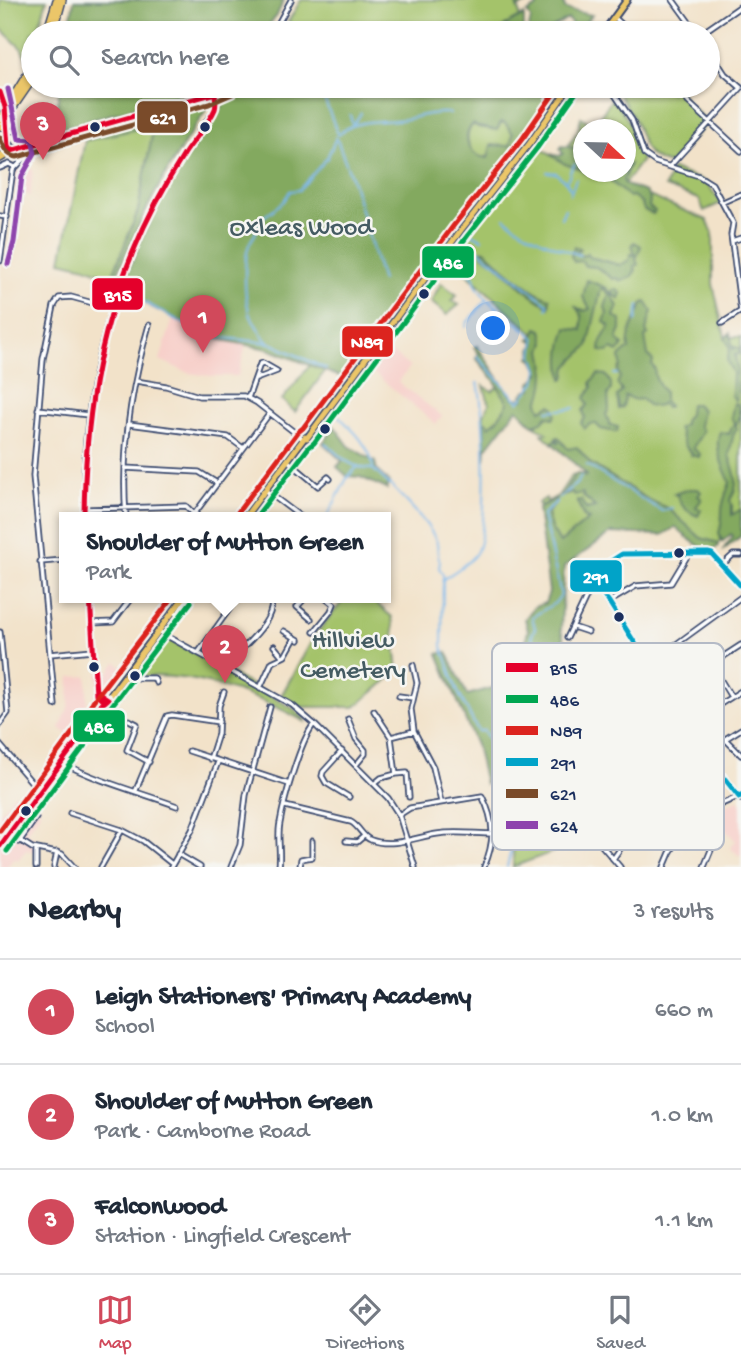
<!DOCTYPE html>
<meta charset="utf-8">
<style>
body{margin:0;font-family:"Gochi Hand",sans-serif;background:#f6f6f7;color:#1f2937}
.compass{position:absolute;left:573px;top:119px;width:63px;height:63px;border-radius:50%;background:#fff;box-shadow:0 2px 5px #0004;rotate:112deg}
.you{position:absolute;left:494px;top:329px;width:24px;height:24px;margin:-18px;border:5px solid #fff;border-radius:50%;background:#1a73e8;box-shadow:0 0 0 10px #1a73e833}
.badge{display:grid;place-items:center;width:46px;height:46px;border-radius:50%;background:#d1495b;color:#fff;font-size:23px;font-weight:700}
.pin{position:absolute;translate:-50% -58px;filter:drop-shadow(0 2px 4px #0008)}
.pin::after{content:'';position:absolute;top:37px;width:24px;height:21px;background:inherit;clip-path:polygon(0 0,100% 0,50% 100%)}
.popup{position:absolute;left:59px;top:512px;width:332px;height:91px;box-sizing:border-box;display:grid;place-content:center;border-radius:0px;background:#fff;filter:drop-shadow(0 2px 5px #0005);font-size:23px;white-space:nowrap;color:#747a83}
.popup b{font-size:26px;color:#1f2937}
.popup::after{content:'';position:absolute;left:50%;top:100%;margin-left:-14px;border:14px solid transparent;border-top-color:#fff}
.list{margin:0;padding:0;list-style:none}
h2{display:flex;justify-content:space-between;align-items:center;height:91px;margin:0;padding:0 28px;font-size:30px}
h2 small{font-size:23px;font-weight:400;color:#747a83}
.list li{display:grid;grid-template-columns:46px 1fr auto;gap:21px;align-items:center;box-sizing:border-box;height:105px;padding:0 28px;border-top:2px solid #e0e1e3}
.list b{display:block;font-size:26px;white-space:nowrap}
.list p{margin:0;font-size:23px;white-space:nowrap;color:#747a83}
.list em{font-size:23px;font-style:normal;color:#747a83}
.icon{flex:none;width:38px;height:38px;fill:none;stroke:currentColor;stroke-width:2;stroke-linecap:round;stroke-linejoin:round}
.map{position:relative;flex:none;width:741px;height:867px;overflow:hidden}
.search{position:absolute;background:#fff;box-shadow:0 2px 5px #0004;left:21px;right:21px;top:21px;height:77px;display:flex;align-items:center;gap:18px;box-sizing:border-box;padding:0 24px;border-radius:38px;color:#747a83;font-size:26px}
.sheet{height:406px;background:#fff}
nav{display:flex;justify-content:space-around;align-items:center;box-sizing:border-box;height:98px;border-top:2px solid #e0e1e3;background:#fff;font-size:19px;color:#747a83}
nav a{display:grid;justify-items:center;gap:4px}
nav .on{color:#d1495b}
.map>svg:first-child{display:block}
.built{fill:#f7d0ca}
.green{fill:#a4c36b;stroke:#607964;stroke-width:2}
.forest{fill:#83a95f;stroke:#4f6c5e;stroke-width:2;fill-rule:evenodd}
.lines{fill:none;stroke-linecap:round;stroke-linejoin:round}
.stream{stroke:#76b5ea;stroke-width:2}
.minor-casing{stroke:#3b4a6e;stroke-width:7}
.major-casing{stroke:#3b4a6e;stroke-width:9}
.highway-casing{stroke:#3b4a6e;stroke-width:10}
.minor{stroke:#fff;stroke-width:3.5}
.major{stroke:#ebc669;stroke-width:5}
.highway{stroke:#ebc669;stroke-width:7}
.minor-bridge-casing{stroke:#3b4a6e;stroke-width:7;stroke-linecap:butt}
.minor-bridge{stroke:#fff;stroke-width:3.5}
.bus-1-casing{stroke:#f6f6f2;stroke-width:10}
.bus-2-casing{stroke:#f6f6f2;stroke-width:10}
.bus-3-casing{stroke:#f6f6f2;stroke-width:10}
.bus-4-casing{stroke:#f6f6f2;stroke-width:10}
.bus-5-casing{stroke:#f6f6f2;stroke-width:10}
.bus-6-casing{stroke:#f6f6f2;stroke-width:10}
.bus-1{stroke:#e4002b;stroke-width:5}
.bus-2{stroke:#00a651;stroke-width:5}
.bus-3{stroke:#dc241f;stroke-width:5}
.bus-4{stroke:#01a3c8;stroke-width:5}
.bus-5{stroke:#7a4b2a;stroke-width:5}
.bus-6{stroke:#8e44ad;stroke-width:5}
.bus-dot{fill:#1b2f5e;stroke:#f6f6f2;stroke-width:2.5}
.labels{text-anchor:middle;stroke-width:5;stroke-linejoin:round;paint-order:stroke}
.park-label{font-size:26px;fill:#445b62;stroke:#f6f6f2}
.key{fill:#f6f6f2;stroke:#b4bac6;stroke-width:2}
.key-label{font-size:19px;fill:#1b2f5e}
.line-badge{stroke:#f6f6f2;stroke-width:2.5}
.badge-label{font-size:19px;text-anchor:middle;font-weight:bold;fill:#fff}
</style>
<div class="map">
<svg width="741" height="867" viewBox="0 0 741 867">
<rect width="100%" height="100%" fill="#f6f6f2"/>
<filter id="ink" filterUnits="userSpaceOnUse"><feTurbulence type="fractalNoise" baseFrequency=".0143" numOctaves="2"/><feDisplacementMap in="SourceGraphic" scale="14" xChannelSelector="R" yChannelSelector="G"/><feConvolveMatrix kernelMatrix="1 2 1 2 8 2 1 2 1" color-interpolation-filters="sRGB"/></filter>
<filter id="wash" filterUnits="userSpaceOnUse"><feTurbulence type="fractalNoise" baseFrequency=".00686" numOctaves="4" result="noise"/><feDisplacementMap in="SourceGraphic" scale="28" xChannelSelector="R" yChannelSelector="G"/><feGaussianBlur stdDeviation="1.57" result="paint"/><feColorMatrix in="noise" values="0 0 0 0 0 0 0 0 0 0 0 0 0 0 0 0 0 1.4 0 .05"/><feComposite in="paint" operator="in"/></filter>
<g filter="url(#wash)">
<rect width="100%" height="100%" fill="#f2e2c9"/>
<path class="built" d="M23 163 33 170 30 196 13 188 15 174Z
M173 318 211 338 246 345 238 376H211L188 373 160 360Z
M381 344 410 367 398 382 442 416 436 424 365 366Z
M116 662 126 669 108 694H103L99 690 97 673H108Z
M87 676V699L85 712 72 737 60 728 69 705 70 677Z
M549 678 573 734 556 742 562 757 557 760 558 764H524L501 770V744H505L515 705 508 706 505 688Z
M14 794 26 803 30 794 38 800 40 813 26 833 40 842V852L26 850 18 860 14 858 7 867H0V813Z
M738 800 741 804V857L730 848 736 841 708 812Z"/>
<path class="green" d="M0 0H47L37 33H33V46L28 61 21 48 0 28Z
M301 0H517L520 17 514 22 507 24 501 33H294L290 30 293 25 288 22Z
M613 86H665L670 93 679 88 686 102 708 122 670 164C640 157 645 142 634 119 628 107 620 97 613 86Z
M613 97 629 122 642 160 625 183 598 172H626V130H584L583 165 561 155 578 131 581 117 594 126Z
M501 122 505 123 513 134 510 146C495 150 479 171 469 145 466 137 468 130 473 124L478 127 497 130Z
M154 124 138 211 112 277 86 267 61 261 85 140Z
M537 147 583 169 584 172H591L707 220 713 233V284L725 337H741V523L714 547 552 443 542 434 547 433 533 425H537L523 402 540 383 538 337 450 259Z
M672 169 706 182 721 203 704 211 699 199 665 187Z
M441 283 457 295 452 301 459 305 447 315 431 302Z
M310 365 325 371 295 412 282 400Z
M484 386 492 391 498 386 509 403 497 420 489 426 484 422 483 428 484 414 489 404Z
M576 474 561 497 572 492 584 493 583 496 596 507 586 509 577 501 584 518H590L560 543 551 528 547 514 555 500 540 506 538 503 546 498 547 502 558 496 572 475Z
M346 597H369L392 617 398 671 355 707H300L281 696 315 635Z
M162 635 292 708 306 720V722C255 694 192 671 133 677L132 675Z
M517 765 557 768 564 786 556 789 566 813 576 811 589 838 513 867 514 812 507 792 505 777 506 773Z"/>
<path class="forest" d="M74 0H284L278 13 263 33H68Z
M517 0H563L565 9 592 15 580 29 573 26 568 19 551 29 553 33H501L504 26 524 15V31L528 32 531 18 527 13 537 7 534 1 517 8Z
M60 86H211L53 131Z
M235 86H565L549 112 451 237 346 379 268 349 222 340 197 330 122 292V285L142 237 171 180 223 105V95ZM501 122 505 123 513 134 510 146 491 145 488 158C470 157 460 138 473 124L478 127 497 130Z
M209 101 212 102 210 105C172 159 140 215 116 278L112 277 138 211 154 125 88 140 87 133Z
M583 135V170L565 164 549 154 560 156 563 154 560 149 562 146 575 148Z
M534 146 537 149C525 166 513 183 499 197H496L490 206 486 207 454 252 449 253 496 191Z
M630 164 623 181 626 185 646 192 650 200 649 207 655 211 653 214 644 210 642 204 633 196 629 197 610 181 586 172H626V165Z
M634 242 641 246 636 259 638 265 634 266 636 270 631 277 620 281 618 278 613 279 596 267 585 266 582 261 574 262 571 256 574 247H578L580 249 576 253 583 256 587 253 590 257 620 265 629 260 631 254 635 255 632 245Z
M485 250C496 262 534 295 550 298L549 307 531 295 495 263 483 255 482 251Z
M587 280 607 288 612 295 613 290 616 289 621 293 619 299 615 295 612 296 618 306 614 316 621 320V330L617 339 623 345 618 352 612 349 608 352 600 351 601 341 610 326 604 322 607 314 605 307 609 295 604 289H601L588 346 567 367 565 379H563C559 362 561 344 567 328L582 330V316L576 307 584 311 590 309 583 297Z
M646 302 652 311 646 331 648 335 645 337 648 355 653 361 652 365 655 369C653 376 659 386 664 392V401L669 406 665 408 662 403 656 407 648 405 641 399 635 400 625 396 623 407 619 409 617 396 622 391 617 384 620 377 618 371 621 365 620 357 626 350H629C626 334 637 317 643 303Z
M537 328 542 330 545 342 542 350C546 365 547 389 538 402L541 410 551 405 554 407 556 415 553 418 547 416 542 422 533 425 517 409 486 449 485 460 484 422H488L489 426 497 420 508 403 495 381 476 358 479 354 474 347 477 346C490 363 499 383 514 398L523 399 522 395 527 390 532 389 531 383 540 373 533 359 530 357 533 353 531 349 535 345 534 341 530 339 532 338Z
M730 333 733 349 735 347 741 349 739 354 735 355C737 367 741 391 735 400L732 396 733 373 727 361 730 347 725 338Z
M598 374 606 375 611 383V390L608 394 609 410 606 414 610 425 618 427 617 432 601 429 596 424H590L584 429 581 423 585 418 583 410 588 405 585 398 592 388 591 382Z
M734 403 738 404 740 416 736 425 737 430 734 432 729 455C735 474 741 483 730 500L732 505V515L741 509V536L722 551 733 536 731 534 722 542 719 533C722 524 722 519 722 510 722 503 728 488 730 482 724 469 713 447 720 432L729 434 734 423 731 417Z
M690 404H696L702 410 699 426 703 431 693 448 700 454 699 457 691 455 692 453C680 444 684 439 678 428L684 425V421L689 414Z
M335 427 349 446 375 462 377 471 389 482 387 489 360 477 347 476 337 467 342 461 323 443Z
M558 437 568 449 577 447 590 463 649 500 668 508 701 538 719 543V546L709 552C702 549 680 533 676 527L662 535 611 533 564 567 561 630 565 644 579 643 581 654 553 673 552 690 537 687 527 690 520 684 505 691 508 702 498 771 485 784 476 745 438 654 447 652 467 695 503 685 518 676 528 630 525 619 534 607 545 603 549 592 538 509 555 499 556 502 547 514 551 528 560 543 589 519 585 518 577 501 581 500 586 509 595 507 583 496V493L574 495 572 492 561 497 576 474H583L585 477 587 475 552 443 555 440 559 443 556 438Z
M689 489H698L701 492 698 496 702 499 696 507 701 510 698 516C689 513 679 505 678 496L674 494Z"/>
<g class="lines">
<path class="stream" d="M319 86 338 134
M324 93 353 86
M447 113 450 114
M350 115 352 123
M345 129 353 125 361 113
M338 135C356 117 385 123 407 119 420 116 431 112 445 113
M336 137 352 179 382 281
M547 172 556 173 566 182
M570 172 575 164
M570 174 566 182 571 190
M570 195 576 179
M486 205 455 244 451 255 474 277C476 301 520 320 535 339L533 355 538 370 535 382 519 402
M505 218C527 236 553 246 580 255
M561 218 565 209
M260 220 284 201 290 191 299 190 327 158 336 138
M468 232 482 239
M476 248 548 304 547 309
M123 291 207 336 270 343
M249 310C244 297 243 254 251 241 252 238 255 236 256 232L255 227 259 223
M249 313 260 332
M636 321 639 305
M466 327 467 323 486 300
M261 333 266 341 326 369
M477 356 519 402
M614 374H617
M559 410 574 408
M333 411C348 425 373 447 373 469 392 486 426 519 436 540 439 547 436 554 440 561L439 568 443 574 442 646 457 690 478 731H484L489 740 493 742 502 792 510 810 512 820V846L507 867
M548 411 556 410
M325 443C339 456 353 470 373 469
M587 465 662 511 672 508
M560 498 578 482 581 476
M327 517 347 478 358 466
M442 580C452 573 469 564 476 553 489 531 485 409 478 383
M521 687 523 678 535 660 532 635 535 628 532 617 555 603 561 595 543 515 557 501
M494 741 498 740 499 732 505 728 513 704"/>
</g>
</g>
<g filter="url(#ink)">
<g class="lines">
<defs>
<path id="minor" d="M673 0 697 33
M614 17 627 29
M632 27 640 33
M273 33 291 0
M702 33 741 6
M708 48 725 74 741 88
M609 86 632 120 644 154 655 162 699 176 712 184 733 223 731 235 741 312
M681 86 688 102 741 151
M0 92 5 107
M8 128 9 148 16 151 82 130 207 96 228 86
M8 133 16 128
M9 142 14 148 25 147
M670 166 741 88
M0 168 9 164 15 167
M723 202 741 194
M0 216 7 217
M732 241 741 238
M0 261 13 170 26 157V147
M722 323 741 311
M136 381 166 386 199 396H244L257 403 303 439
M248 398 260 364 263 363 277 371 256 379
M38 409 88 415
M129 424 228 437 243 448
M287 460 318 486 328 477 330 479
M125 468 199 472 217 483
M265 490 301 517
M85 509 186 506 197 517
M84 517C79 362 126 231 216 107L215 93
M126 517C121 453 131 387 149 325
M192 517 270 413
M40 562 64 560
M722 565 733 555H741
M591 586 600 590 703 751 741 799
M90 597 96 694 105 703
M609 602 636 586 671 583 689 553
M297 607 311 619
M297 607 306 597
M173 612 178 613 188 597
M91 623 113 622 132 597
M573 627 588 632
M215 629 237 646H245C257 634 276 615 271 597
M158 631 292 705 314 724 388 798 399 815 415 867
M284 631 299 640
M0 632 8 713 0 724
M314 632 331 611 334 604 325 597
M567 638 600 568 622 554 708 553 712 554 741 586
M274 646 283 657
M639 650C649 644 663 650 675 645L741 597
M198 653 238 597
M50 654 93 650
M711 664 731 697
M413 665 417 683 411 709 414 731 433 767 441 802
M126 674 132 678H154L156 683
M260 688 272 662 285 656 295 638
M96 691 108 699
M667 693 741 645
M399 696 413 698
M55 705 33 476 43 359 54 306 59 298 71 297 111 308
M374 711 391 737
M86 715 93 719
M348 719 356 739 365 750V754L356 765
M129 720 137 724 127 750 149 762
M687 725 741 691
M604 729C599 727 593 725 588 722 577 713 571 689 580 678L637 646
M639 733 665 750 700 812 715 828 716 838 704 867
M725 739 741 755
M0 745 40 792
M189 751 289 784
M342 751 323 772 322 776 326 783 349 797
M210 759 218 734 219 706 224 692
M63 763C99 782 139 792 177 806
M396 774 407 773 409 797
M375 783 381 778 396 774 391 737 414 731
M687 789 716 767
M136 790 167 716 172 715 219 722
M285 806 351 822C360 827 362 837 371 840 392 848 417 837 437 834 455 831 475 834 493 834
M70 813 122 830 143 841 172 864
M399 815 410 808 482 796C495 821 495 842 484 867
M583 819 614 787 643 729 674 705
M10 834 32 848 62 854 74 867
M346 841 357 842 364 836
M19 842 36 818
M178 854 200 867
M613 859 641 819 668 775 741 729
M36 867V850
M54 867 57 852
M101 867 122 830
M171 867 192 830 218 762
M231 867 240 845 246 795 270 707
M279 867C281 852 277 837 280 823 284 800 300 741 314 724
M300 867 301 859 312 857V841
M620 867 586 827 560 764C582 756 596 749 606 726 609 718 613 709 619 702 628 690 643 683 655 676
M664 867 670 853 692 817 740 796"/>
<path id="major" d="M603 33 627 0
M245 517 305 437 307 438 461 230 530 143 570 86
M95 717 100 706 103 705 184 597
M0 846 104 708 103 705"/>
<path id="highway" d="M47 33 57 0
M53 33 62 0
M0 119 33 65
M0 126 33 78
M0 158 12 151"/>
</defs>
<use href="#minor" class="minor-casing"/>
<use href="#major" class="major-casing"/>
<use href="#highway" class="highway-casing"/>
<use href="#minor" class="minor"/>
<use href="#major" class="major"/>
<use href="#highway" class="highway"/>
<defs>
<path id="minor-bridge" d="M5 107 8 128"/>
</defs>
<use href="#minor-bridge" class="minor-bridge-casing"/>
<use href="#minor-bridge" class="minor-bridge"/>
<defs>
<path id="bus-1" d="M0 92 5 107 8 147 11 151 215 93
M84 517C85 423 97 339 133 252 147 218 165 184 185 153 194 139 209 124 215 109 217 104 215 98 215 93
M90 597 96 694 104 702
M0 846 95 717 100 706 108 699 96 691"/>
<path id="bus-2" d="M256 517 309 447 314 443 468 235 537 148 577 91
M7 851 102 722 106 713 191 602"/>
<path id="bus-3" d="M238 512 298 432 303 428 454 225 523 138 559 86
M0 831 87 713 93 701 173 597"/>
<path id="bus-4" d="M741 586 712 554 708 553 622 554 600 568 591 586 600 590 609 602 703 751 739 797 741 795"/>
<path id="bus-5" d="M0 138C3 147 7 156 17 157L209 104 232 94"/>
<path id="bus-6" d="M8 264 14 242 22 176 35 153 32 140 19 139 8 89"/>
</defs>
<use href="#bus-1" class="bus-1-casing"/>
<use href="#bus-2" class="bus-2-casing"/>
<use href="#bus-3" class="bus-3-casing"/>
<use href="#bus-4" class="bus-4-casing"/>
<use href="#bus-5" class="bus-5-casing"/>
<use href="#bus-6" class="bus-6-casing"/>
<use href="#bus-1" class="bus-1"/>
<use href="#bus-2" class="bus-2"/>
<use href="#bus-3" class="bus-3"/>
<use href="#bus-4" class="bus-4"/>
<use href="#bus-5" class="bus-5"/>
<use href="#bus-6" class="bus-6"/>
</g>
</g>
<g class="bus-dot">
<circle cx="95" cy="127" r="6"/>
<circle cx="205" cy="127" r="6"/>
<circle cx="424" cy="294" r="6"/>
<circle cx="325" cy="429" r="6"/>
<circle cx="679" cy="553" r="6"/>
<circle cx="619" cy="617" r="6"/>
<circle cx="94" cy="667" r="6"/>
<circle cx="135" cy="676" r="6"/>
<circle cx="26" cy="811" r="6"/>
</g>
<g class="labels">
<g class="park-label">
<text x="301" y="234">Oxleas Wood</text>
<text x="353" y="647">Hillview<tspan x="353" dy="30">Cemetery</tspan></text>
</g>
</g>
<rect x="492" y="643" width="232" height="207" rx="10" class="key"/>
<rect x="506" y="663" width="32" height="9" fill="#e4002b"/>
<rect x="506" y="695" width="32" height="8" fill="#00a651"/>
<rect x="506" y="726" width="32" height="9" fill="#dc241f"/>
<rect x="506" y="758" width="32" height="8" fill="#01a3c8"/>
<rect x="506" y="789" width="32" height="9" fill="#7a4b2a"/>
<rect x="506" y="821" width="32" height="8" fill="#8e44ad"/>
<g class="key-label">
<text x="550" y="674">B15</text>
<text x="550" y="706">486</text>
<text x="550" y="737">N89</text>
<text x="550" y="769">291</text>
<text x="550" y="800">621</text>
<text x="550" y="832">624</text>
</g>
<g class="line-badge">
<rect x="136" y="100" width="53" height="34" rx="7" fill="#7a4b2a"/>
<rect x="421" y="245" width="54" height="34" rx="7" fill="#00a651"/>
<rect x="91" y="277" width="53" height="34" rx="7" fill="#e4002b"/>
<rect x="341" y="325" width="53" height="33" rx="7" fill="#dc241f"/>
<rect x="569" y="559" width="54" height="34" rx="7" fill="#01a3c8"/>
<rect x="72" y="709" width="54" height="34" rx="7" fill="#00a651"/>
</g>
<g class="badge-label">
<text x="163" y="124">621</text>
<text x="448" y="269">486</text>
<text x="118" y="301">B15</text>
<text x="367" y="348">N89</text>
<text x="596" y="583">291</text>
<text x="99" y="733">486</text>
</g>
</svg>
<svg class="compass" viewBox="-18 -18 36 36"><path d="M0-13l5 13h-10z" fill="#e53935"/><path d="M0 13l5-13h-10z" fill="#747a83"/></svg>
<div class="you"></div>
<div class="pin badge" style="left:203px;top:353px">1</div>
<div class="pin badge" style="left:225px;top:683px">2</div>
<div class="popup"><b>Shoulder of Mutton Green</b>Park</div>
<div class="pin badge" style="left:43px;top:160px">3</div>
<div class="search"><svg class="icon" aria-label="search" viewBox="0 0 24 24"><circle cx="10" cy="10" r="6"/><path d="M15 15l6 6"/></svg>Search here</div>
</div>
<section class="sheet">
<h2>Nearby<small>3 results</small></h2>
<ul class="list">
<li><span class="badge">1</span><div><b>Leigh Stationers' Primary Academy</b><p>School</p></div><em>660 m</em></li>
<li><span class="badge">2</span><div><b>Shoulder of Mutton Green</b><p>Park · Camborne Road</p></div><em>1.0 km</em></li>
<li><span class="badge">3</span><div><b>Falconwood</b><p>Station · Lingfield Crescent</p></div><em>1.1 km</em></li>
</ul>
</section>
<nav>
<a class="on"><svg class="icon" aria-label="map" viewBox="0 0 24 24"><path d="M3 6l6-2 6 2 6-2v14l-6 2-6-2-6 2zM9 4v14M15 6v14"/></svg>Map</a>
<a><svg class="icon" aria-label="directions" viewBox="0 0 24 24"><path d="M12 3l9 9-9 9-9-9zM9 14v-3h6M13 9l2 2-2 2"/></svg>Directions</a>
<a><svg class="icon" aria-label="saved" viewBox="0 0 24 24"><path d="M7 4h10v16l-5-4-5 4z"/></svg>Saved</a>
</nav>
